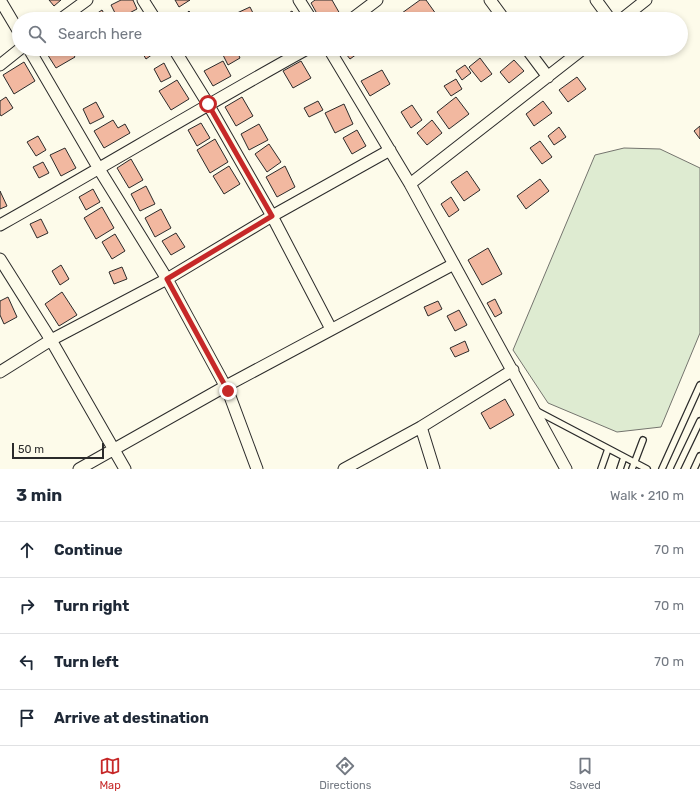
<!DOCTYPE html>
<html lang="en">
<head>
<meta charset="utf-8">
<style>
	:root { --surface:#fff; --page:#f6f6f7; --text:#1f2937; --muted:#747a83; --line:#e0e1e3; --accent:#c62828 }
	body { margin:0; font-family:Rubik,sans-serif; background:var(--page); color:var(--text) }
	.scale { position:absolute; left:12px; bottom:10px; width:92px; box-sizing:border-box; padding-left:4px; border:2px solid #2b2b2b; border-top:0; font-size:11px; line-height:14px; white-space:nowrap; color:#2b2b2b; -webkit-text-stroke:3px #fdfbea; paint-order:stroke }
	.stop { position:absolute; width:12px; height:12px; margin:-9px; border:3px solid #c62828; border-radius:50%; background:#fff }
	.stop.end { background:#c62828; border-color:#fff; box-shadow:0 1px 4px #0008 }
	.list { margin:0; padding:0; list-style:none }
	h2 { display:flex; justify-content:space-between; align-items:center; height:52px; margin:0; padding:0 16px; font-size:17px }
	h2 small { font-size:13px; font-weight:400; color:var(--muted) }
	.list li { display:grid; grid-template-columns:26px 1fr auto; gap:12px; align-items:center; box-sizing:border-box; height:56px; padding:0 16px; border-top:1px solid var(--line) }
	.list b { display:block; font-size:15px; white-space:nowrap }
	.list em { font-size:13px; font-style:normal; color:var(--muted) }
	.icon { flex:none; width:22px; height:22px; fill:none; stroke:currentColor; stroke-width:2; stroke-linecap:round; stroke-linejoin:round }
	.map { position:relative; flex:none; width:700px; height:469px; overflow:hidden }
	.search { position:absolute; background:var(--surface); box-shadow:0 2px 6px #0003; left:12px; right:12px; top:12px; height:44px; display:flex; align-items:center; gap:10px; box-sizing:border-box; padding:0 14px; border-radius:22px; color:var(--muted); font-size:15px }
	.sheet { height:276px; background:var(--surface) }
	nav { display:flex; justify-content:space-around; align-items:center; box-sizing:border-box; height:56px; border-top:1px solid var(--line); background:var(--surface); font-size:11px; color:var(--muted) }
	nav a { display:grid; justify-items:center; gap:2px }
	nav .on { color:var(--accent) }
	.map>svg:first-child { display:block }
</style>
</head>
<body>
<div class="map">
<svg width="700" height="469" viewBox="0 0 700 469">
	<rect width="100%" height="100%" fill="#fdfbea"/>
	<path fill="#deebd1" stroke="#74746e" d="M624,148L660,149L700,168V333L661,427L617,432L548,403L513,350L595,155Z"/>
	<path fill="#f2b8a0" stroke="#2b2b2b" d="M49,0H61L54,6Z
		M121,0H133L137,9L118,19L111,5Z
		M175,0H190L179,7Z
		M315,0H332L340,14L331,19H320L311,3Z
		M420,0H426L436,14L429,19H406L402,13Z
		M250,7L256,19H240L237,13Z
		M102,10L107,19H90V18Z
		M189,11L195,19H180Z
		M292,11L296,17L292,19H286L284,16Z
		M44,49H70L75,57L56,68Z
		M140,49H160L146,59Z
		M230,49H236L240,58L228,65L222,53Z
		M342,49H364L350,59Z
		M480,58L492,74L481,82L469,67Z
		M514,60L524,71L509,83L500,72Z
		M223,61L231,76L213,86L204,71Z
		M301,61L311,78L293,88L283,71Z
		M24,62L35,81L14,94L3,75Z
		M164,63L171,77L161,82L154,69Z
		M465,65L471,73L462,80L456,71Z
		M382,70L390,84L370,96L361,81Z
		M577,77L586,89L568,102L559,90Z
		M456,79L462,89L451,96L444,86Z
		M177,80L189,99L171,110L159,91Z
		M6,97L13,108L1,116L0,114V101Z
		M242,97L253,116L236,126L225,107Z
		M456,97L469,114L449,129L437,112Z
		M318,101L323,110L309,117L304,108Z
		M543,101L552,113L534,126L526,114Z
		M96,102L104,117L90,124L83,109Z
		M344,104L353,124L335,133L325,113Z
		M412,105L422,120L411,128L401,112Z
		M113,120L118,128L125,124L130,133L104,148L94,131Z
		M432,120L442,133L427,145L417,133Z
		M201,123L210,138L197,146L188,130Z
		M259,124L268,140L249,150L241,134Z
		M700,126V139L694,131Z
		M559,127L566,137L554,145L548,136Z
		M357,130L366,146L352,154L343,138Z
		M38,136L46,150L36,156L27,142Z
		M215,139L228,162L210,173L197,150Z
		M540,141L552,157L542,164L530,148Z
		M269,144L281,162L267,172L255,154Z
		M65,148L76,168L61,176L50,155Z
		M131,159L143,180L129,188L117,168Z
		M43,162L49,173L39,178L33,167Z
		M229,166L240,184L224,194L213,176Z
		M285,166L295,187L277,197L266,177Z
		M467,171L480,190L464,201L451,182Z
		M540,179L549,191L526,209L517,196Z
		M146,186L155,204L140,211L131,194Z
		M93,189L100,202L86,210L79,197Z
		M0,191L7,206L0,209Z
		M451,197L459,210L449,217L441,204Z
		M102,207L114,228L96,239L84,218Z
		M161,209L171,228L155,237L145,218Z
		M41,219L48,233L37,238L30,224Z
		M176,233L185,247L171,255L162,241Z
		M115,234L125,251L112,259L102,242Z
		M488,248L502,274L482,285L468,260Z
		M61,265L69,279L60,285L52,271Z
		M122,267L127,279L114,284L109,272Z
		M62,292L77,315L59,326L45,304Z
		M8,297L17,317L4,324L0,315V301Z
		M495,299L502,313L495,317L487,303Z
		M438,301L442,309L428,316L424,307Z
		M459,310L467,325L455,331L447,316Z
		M465,341L469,351L455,357L450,348Z
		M505,399L514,415L490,429L481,413Z"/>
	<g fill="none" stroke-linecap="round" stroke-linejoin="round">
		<defs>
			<path id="service" d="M535,410L647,469
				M601,469L608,449
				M620,469L624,457
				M632,469L643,440
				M662,469L700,385
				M677,469L700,421
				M694,469L700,456"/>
			<path id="minor" d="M0,0L19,32
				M143,0L155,19
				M299,0L311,19
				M490,0L504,19
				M596,0L610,19
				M61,19L87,0
				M352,19L377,0
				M622,19L646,0
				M29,49L99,169L167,279L228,391L257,469
				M174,49L208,104L272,216L331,329
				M329,49L410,184L566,469
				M527,49L548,77
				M0,65L20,49
				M410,184L583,49
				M0,225C103,167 204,106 307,49
				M0,259L51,340L125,469
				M0,372L51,340L167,279L272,216L390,150
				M421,427L434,469
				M79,469L226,386L454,264
				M344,469L421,427L513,370"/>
		</defs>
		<use href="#service" stroke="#2b2b2b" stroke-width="8"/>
		<use href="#minor" stroke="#2b2b2b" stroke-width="13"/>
		<use href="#service" stroke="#fdfbea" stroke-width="5.5"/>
		<use href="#minor" stroke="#fdfbea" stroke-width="11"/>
	</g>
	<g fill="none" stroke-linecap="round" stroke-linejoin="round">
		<path stroke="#c62828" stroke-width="5" d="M208,104L272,216L167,279L228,391"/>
	</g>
</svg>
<div class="scale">50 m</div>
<div class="stop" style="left:208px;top:104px"></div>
<div class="stop end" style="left:228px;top:391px"></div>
<div class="search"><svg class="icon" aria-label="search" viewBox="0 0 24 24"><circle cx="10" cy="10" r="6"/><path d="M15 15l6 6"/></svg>Search here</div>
</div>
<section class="sheet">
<h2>3 min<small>Walk · 210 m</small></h2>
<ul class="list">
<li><svg class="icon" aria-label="ahead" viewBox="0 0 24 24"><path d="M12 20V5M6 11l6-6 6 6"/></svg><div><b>Continue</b></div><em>70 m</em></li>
<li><svg class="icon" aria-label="right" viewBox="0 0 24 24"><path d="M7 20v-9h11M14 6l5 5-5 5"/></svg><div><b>Turn right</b></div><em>70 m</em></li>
<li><svg class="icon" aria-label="left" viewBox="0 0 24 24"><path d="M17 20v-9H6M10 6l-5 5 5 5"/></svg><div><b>Turn left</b></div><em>70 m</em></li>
<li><svg class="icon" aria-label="arrive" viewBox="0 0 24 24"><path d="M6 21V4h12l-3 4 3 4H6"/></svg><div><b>Arrive at destination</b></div></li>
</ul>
</section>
<nav>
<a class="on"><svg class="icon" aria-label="map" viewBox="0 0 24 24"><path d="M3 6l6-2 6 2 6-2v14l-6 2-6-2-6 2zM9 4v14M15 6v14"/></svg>Map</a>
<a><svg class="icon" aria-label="directions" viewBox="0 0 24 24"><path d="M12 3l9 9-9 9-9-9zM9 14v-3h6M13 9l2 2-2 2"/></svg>Directions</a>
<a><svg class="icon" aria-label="saved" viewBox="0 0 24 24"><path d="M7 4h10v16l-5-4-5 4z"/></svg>Saved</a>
</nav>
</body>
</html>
